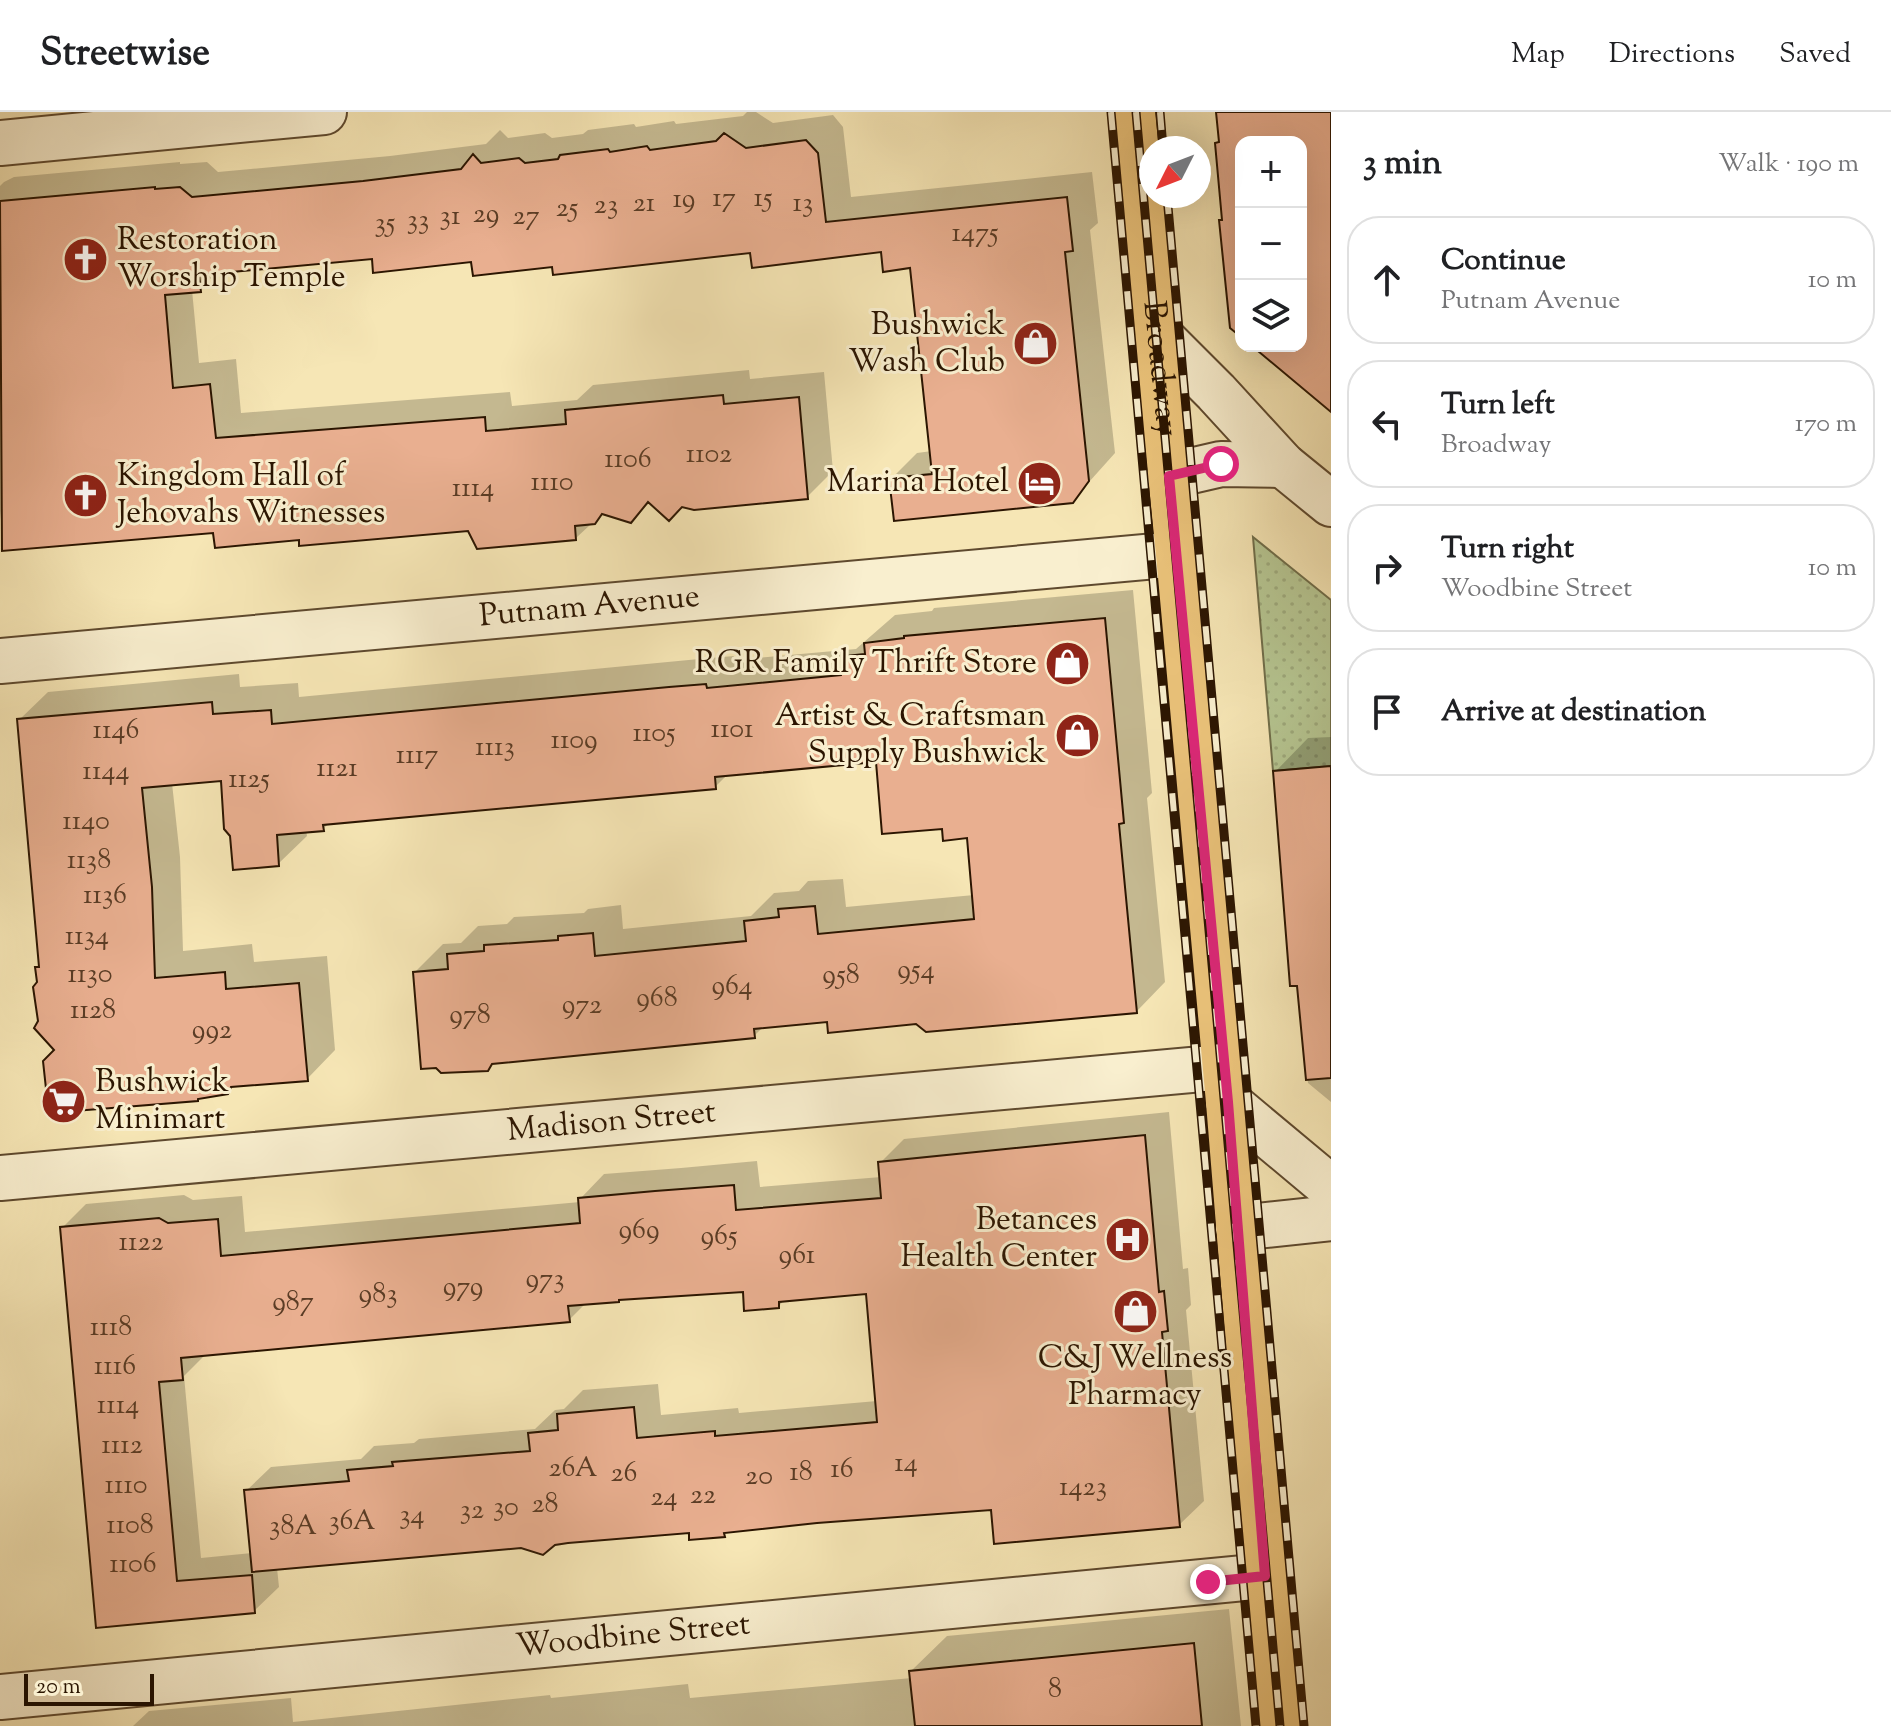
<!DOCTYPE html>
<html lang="en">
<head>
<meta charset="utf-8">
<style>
	:root { --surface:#fff; --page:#f6f6f6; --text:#202124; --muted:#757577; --line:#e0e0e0 }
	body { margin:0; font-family:"Sorts Mill Goudy",serif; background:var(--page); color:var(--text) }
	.controls { position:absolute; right:24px; top:24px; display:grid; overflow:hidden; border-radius:16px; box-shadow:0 8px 32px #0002 }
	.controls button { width:72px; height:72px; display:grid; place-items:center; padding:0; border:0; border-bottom:2px solid var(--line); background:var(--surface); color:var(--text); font:40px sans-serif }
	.compass { position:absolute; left:1139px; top:24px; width:72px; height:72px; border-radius:50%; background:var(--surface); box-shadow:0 8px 32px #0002; rotate:228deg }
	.scale { position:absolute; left:24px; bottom:20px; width:130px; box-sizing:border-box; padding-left:8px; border:4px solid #2b1501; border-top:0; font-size:22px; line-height:28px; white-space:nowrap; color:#2b1501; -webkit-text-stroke:6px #f9efcf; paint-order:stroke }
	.stop { position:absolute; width:24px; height:24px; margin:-18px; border:6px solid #db2777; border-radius:50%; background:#fff }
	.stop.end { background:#db2777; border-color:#fff; box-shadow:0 2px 8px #0008 }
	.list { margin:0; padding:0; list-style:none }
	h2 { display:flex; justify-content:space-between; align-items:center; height:104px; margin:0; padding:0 32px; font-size:34px }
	h2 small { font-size:26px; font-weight:400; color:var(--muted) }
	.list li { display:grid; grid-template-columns:52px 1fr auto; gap:24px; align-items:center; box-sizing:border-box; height:128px; margin:0 16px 16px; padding:0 16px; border:2px solid var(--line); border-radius:32px }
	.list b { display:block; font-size:30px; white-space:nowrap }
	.list p { margin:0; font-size:26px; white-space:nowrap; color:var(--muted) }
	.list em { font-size:26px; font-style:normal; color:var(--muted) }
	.icon { flex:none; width:44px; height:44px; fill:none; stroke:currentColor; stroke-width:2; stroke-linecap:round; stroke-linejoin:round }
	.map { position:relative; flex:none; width:1331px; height:1614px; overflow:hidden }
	header { display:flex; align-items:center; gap:48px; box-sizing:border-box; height:112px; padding:0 40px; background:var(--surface); border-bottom:2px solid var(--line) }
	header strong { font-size:38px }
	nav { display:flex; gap:44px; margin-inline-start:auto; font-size:28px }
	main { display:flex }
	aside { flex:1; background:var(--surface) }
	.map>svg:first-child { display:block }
</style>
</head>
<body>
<header>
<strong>Streetwise</strong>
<nav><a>Map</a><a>Directions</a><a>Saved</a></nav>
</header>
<main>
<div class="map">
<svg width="1331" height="1614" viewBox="0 0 1331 1614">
	<defs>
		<pattern id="garden-dots" width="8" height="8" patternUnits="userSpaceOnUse" patternTransform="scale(2)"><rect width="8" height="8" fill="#b6c692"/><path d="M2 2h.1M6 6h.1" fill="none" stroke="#9da97c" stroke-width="1.8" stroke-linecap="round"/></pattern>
	</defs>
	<rect width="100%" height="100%" fill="#f6e6b5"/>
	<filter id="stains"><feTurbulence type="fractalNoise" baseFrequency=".0025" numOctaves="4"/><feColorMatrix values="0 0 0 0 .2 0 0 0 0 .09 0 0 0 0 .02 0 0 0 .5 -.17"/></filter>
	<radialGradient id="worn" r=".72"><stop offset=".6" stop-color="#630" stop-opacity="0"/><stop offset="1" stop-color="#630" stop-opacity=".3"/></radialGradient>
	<path fill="url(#garden-dots)" stroke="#706e4a" stroke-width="2" d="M1253,425L1331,488V654L1273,659Z"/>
	<path fill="#0003" fill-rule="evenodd" d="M747,0H756L773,11L833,3L843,15L851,85L1092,60L1098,111L1090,118L1115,341L1072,389L891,367L917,341L932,339L912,154L883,138L752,139L553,153L373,145L218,159L200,178H192L199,251L236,247L241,301L510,280L512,294L577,288L593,273L749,258L750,267L824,260L833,359L807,385L650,390L631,408L604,400L576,426L469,417L301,426L215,418L4,437L0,399V74L4,70L14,65L180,50V52L207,50L218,60L390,44L486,32L500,18L508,26L545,21L552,26L583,22L588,18L634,12L636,15L674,9L676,12L743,4Z
		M1133,478L1152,681L1147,686L1165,870L1137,899L917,910L829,907L764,914L754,924L495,950L487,957L415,860L443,832L461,831L478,814L507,812L514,805L584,801L588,797L621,793L623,817L751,804L774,781L799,779L808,769L843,767L846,795L974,783L969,724L944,715L878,648L728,662L715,675L329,711L323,717L306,718L307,724L278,752L223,667L172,671L180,745L183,839L252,832L254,850L327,844L335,938L307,967L235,973L227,980L57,938L40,910L38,856L41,852L19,608L48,580L239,562L240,575L298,571L299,585L699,547L734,544L735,548L856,537L895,503L932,499L934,496Z
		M1331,625V990L1308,971L1275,660L1308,626Z
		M1169,1000L1183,1157L1188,1156L1191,1193L1186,1198L1204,1389L1179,1413L993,1396L728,1418L724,1423L691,1419L277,1456L279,1475L254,1499L98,1514L62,1116L86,1092L184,1083L193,1088L242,1084L245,1120L580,1090V1087L604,1062L681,1056L757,1049L760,1075L881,1065L880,1051L904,1027ZM744,1178L779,1194L785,1187L868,1180L877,1289L739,1301L738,1296L661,1303L658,1272L583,1278L564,1297L555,1298L535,1317L419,1327L414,1331L374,1334L361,1347L271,1355L246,1379L252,1441L201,1446L184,1264L207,1241L569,1208L586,1191L621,1186Z
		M1229,1497L1241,1614H133L149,1599L291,1586L293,1610L550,1583L551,1586L688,1572L690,1586L912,1566L911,1559L947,1524Z"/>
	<path fill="#e9af90" stroke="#2b1501" stroke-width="2" d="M1216,0H1331V300L1252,234H1301V30H1241V225L1230,216L1219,108H1222L1215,31L1219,30Z
		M724,21L746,36L806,28L818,41L826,110L1067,85L1073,139L1065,140L1089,369L1073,391L894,409L889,366L932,362L910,156L883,160L881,140L752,156L750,141L553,163L552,155L473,164L471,150L373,161L372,147L199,163L201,180L165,183L173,276L210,272L216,326L485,305L486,319L566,312L565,298L723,283L724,292L799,285L808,387L694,398L682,395L669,409L648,390L631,411L602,402L595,412L575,414L576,428L477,437L468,419L299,434V428L215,436L213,421L2,439L0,89L155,75V77L180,75L192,85L363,69L461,57L473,42L481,51L519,46L525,51L558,47L560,43L608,37L610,40L647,34L650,38L716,29Z
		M1105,506L1124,711L1119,712L1137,901L926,920L916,912L828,921L827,910L754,917L755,926L492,952L488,959L441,961L436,956L421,957L413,860L448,857L447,842L484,839V833L558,828V824L593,821L595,844L746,829L744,809L779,805L778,797L815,794L818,822L974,807L967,726L943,729L942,717L882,722L876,650L715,665L716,677L323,713L324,719L277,723L279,754L233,758L230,724L224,717L221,669L142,676L152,775L155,866L225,860L226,877L299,871L308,969L231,975L228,982L198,987V989L62,1000L48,995L43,949L54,938L34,916L38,909L33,875L37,870L35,855H39L17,607L212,590L213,602L271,598L272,612L669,575L706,572L707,576L841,563L846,544L865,542L864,531L904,526V524Z
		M1331,654V966L1306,968L1297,874H1290L1273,659Z
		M1145,1023L1159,1180L1164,1179L1168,1219L1162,1220L1180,1415L994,1432L991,1398L817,1411L724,1421L725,1425L689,1428V1421L568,1431L555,1433L543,1443L521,1436L252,1460L244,1378L349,1369L347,1358L393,1354L392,1350L530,1339L528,1321L558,1318L557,1302L634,1295L637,1326L715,1319V1324L877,1310L866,1182L779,1190V1196L744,1199L743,1180L619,1188V1190L568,1194L570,1210L181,1246L183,1268L159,1270L177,1469L252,1463L255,1501L96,1516L60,1115L159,1106L168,1111L218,1107L221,1144L580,1111L578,1086L655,1079L734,1073L736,1098L881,1086L878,1050Z
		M1194,1531L1202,1614H915L909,1559Z"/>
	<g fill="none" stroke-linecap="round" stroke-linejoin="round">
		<defs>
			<g id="minor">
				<path d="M0,31L324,0"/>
				<path d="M1156,220L1216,280L1283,353L1331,392"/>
				<path d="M1169,364L1221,352L1283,353"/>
				<path id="s1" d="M0,549L1178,442"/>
				<path d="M1228,990L1331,1076"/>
				<path id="s2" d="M0,1066L1224,955"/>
				<path d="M1238,1116L1331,1106"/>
				<path id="s3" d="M0,1585L1265,1464"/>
			</g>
			<g id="major">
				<path id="s4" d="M1133,0L1178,442L1228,990L1279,1614"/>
			</g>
		</defs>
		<use href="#minor" stroke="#5e492e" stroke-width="48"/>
		<use href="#major" stroke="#2b1501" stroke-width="48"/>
		<use href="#minor" stroke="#f9efcf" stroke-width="44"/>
		<use href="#major" stroke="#ebc37a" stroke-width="44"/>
		<defs>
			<path id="rail" d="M1111,0L1256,1614
				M1136,0L1280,1614
				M1160,0L1163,36
				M1167,84L1304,1614"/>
		</defs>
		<use href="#rail" stroke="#2b1501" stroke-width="9"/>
		<use href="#rail" stroke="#f9efcf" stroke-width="6" stroke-dasharray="18" stroke-linecap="butt"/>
	</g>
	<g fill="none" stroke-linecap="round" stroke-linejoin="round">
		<path stroke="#db2777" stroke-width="10" d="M1208,1470L1265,1464L1228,990L1169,364L1221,352"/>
	</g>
	<defs>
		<symbol id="church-disc" viewBox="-11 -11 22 22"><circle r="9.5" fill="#8f2418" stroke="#f9efcf"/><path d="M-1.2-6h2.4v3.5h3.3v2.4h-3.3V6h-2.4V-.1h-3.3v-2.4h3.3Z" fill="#fff"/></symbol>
		<symbol id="shop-disc" viewBox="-11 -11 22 22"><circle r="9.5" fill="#8f2418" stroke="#f9efcf"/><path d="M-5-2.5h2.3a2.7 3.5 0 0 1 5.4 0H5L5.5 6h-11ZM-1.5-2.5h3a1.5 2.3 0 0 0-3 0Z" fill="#fff"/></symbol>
		<symbol id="hotel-disc" viewBox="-11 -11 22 22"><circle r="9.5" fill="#8f2418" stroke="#f9efcf"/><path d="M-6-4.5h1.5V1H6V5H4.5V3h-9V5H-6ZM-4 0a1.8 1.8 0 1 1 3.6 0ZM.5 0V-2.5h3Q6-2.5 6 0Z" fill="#fff"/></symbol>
		<symbol id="supermarket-disc" viewBox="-11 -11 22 22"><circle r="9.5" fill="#8f2418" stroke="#f9efcf"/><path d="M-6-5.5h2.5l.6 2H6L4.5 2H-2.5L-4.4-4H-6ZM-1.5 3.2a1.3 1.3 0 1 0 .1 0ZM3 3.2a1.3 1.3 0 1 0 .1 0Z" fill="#fff"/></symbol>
		<symbol id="hospital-disc" viewBox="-11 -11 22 22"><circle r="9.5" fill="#8f2418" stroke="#f9efcf"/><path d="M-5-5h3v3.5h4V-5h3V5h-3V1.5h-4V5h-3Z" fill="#fff"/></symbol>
	</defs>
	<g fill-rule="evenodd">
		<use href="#church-disc" x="60" y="122" width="51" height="51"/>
		<use href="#shop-disc" x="1010" y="206" width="51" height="51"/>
		<use href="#hotel-disc" x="1014" y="346" width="51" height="51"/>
		<use href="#church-disc" x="60" y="358" width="51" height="51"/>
		<use href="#shop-disc" x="1042" y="526" width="51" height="51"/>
		<use href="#shop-disc" x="1052" y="598" width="51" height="51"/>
		<use href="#supermarket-disc" x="38" y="964" width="51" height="51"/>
		<use href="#hospital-disc" x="1102" y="1102" width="51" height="51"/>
		<use href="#shop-disc" x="1110" y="1174" width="51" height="51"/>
	</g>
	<g text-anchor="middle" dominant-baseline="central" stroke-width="6" stroke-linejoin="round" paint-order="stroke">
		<g font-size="28" fill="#5a3c25">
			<text x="724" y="87">17</text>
			<text x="763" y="87">15</text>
			<text x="684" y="88">19</text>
			<text x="644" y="92">21</text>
			<text x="803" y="92">13</text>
			<text x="606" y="94">23</text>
			<text x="567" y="97">25</text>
			<text x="486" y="103">29</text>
			<text x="450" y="105">31</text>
			<text x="526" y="105">27</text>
			<text x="418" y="109">33</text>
			<text x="385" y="112">35</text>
			<text x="975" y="122">1475</text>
			<text x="709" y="343">1102</text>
			<text x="628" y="348">1106</text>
			<text x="552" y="371">1110</text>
			<text x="473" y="377">1114</text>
			<text x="732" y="618">1101</text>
			<text x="116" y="619">1146</text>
			<text x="654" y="622">1105</text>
			<text x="574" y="629">1109</text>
			<text x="495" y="636">1113</text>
			<text x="417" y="644">1117</text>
			<text x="337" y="657">1121</text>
			<text x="106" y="660">1144</text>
			<text x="249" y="668">1125</text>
			<text x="86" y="710">1140</text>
			<text x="89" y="749">1138</text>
			<text x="105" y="784">1136</text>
			<text x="87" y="825">1134</text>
			<text x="916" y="859">954</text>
			<text x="90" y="863">1130</text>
			<text x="841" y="864">958</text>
			<text x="732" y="875">964</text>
			<text x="657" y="887">968</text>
			<text x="582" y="894">972</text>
			<text x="93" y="899">1128</text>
			<text x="470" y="904">978</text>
			<text x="212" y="919">992</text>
			<text x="639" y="1119">969</text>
			<text x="719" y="1125">965</text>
			<text x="141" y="1131">1122</text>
			<text x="797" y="1144">961</text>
			<text x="545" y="1168">973</text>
			<text x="463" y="1176">979</text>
			<text x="378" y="1183">983</text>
			<text x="293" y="1191">987</text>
			<text x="111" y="1216">1118</text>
			<text x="115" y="1255">1116</text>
			<text x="118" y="1294">1114</text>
			<text x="122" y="1334">1112</text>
			<text x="906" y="1352">14</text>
			<text x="573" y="1357">26A</text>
			<text x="842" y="1358">16</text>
			<text x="801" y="1361">18</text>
			<text x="624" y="1362">26</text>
			<text x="759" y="1365">20</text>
			<text x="126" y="1374">1110</text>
			<text x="1083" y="1376">1423</text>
			<text x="703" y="1384">22</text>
			<text x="664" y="1386">24</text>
			<text x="545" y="1393">28</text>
			<text x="506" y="1396">30</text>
			<text x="472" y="1399">32</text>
			<text x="412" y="1404">34</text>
			<text x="352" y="1410">36A</text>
			<text x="130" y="1414">1108</text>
			<text x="293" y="1415">38A</text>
			<text x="133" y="1453">1106</text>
			<text x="1055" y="1578">8</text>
		</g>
		<g font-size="32" fill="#2b1501" stroke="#f9efcf" text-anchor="end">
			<text x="117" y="129" text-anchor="start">Restoration<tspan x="117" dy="37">Worship Temple</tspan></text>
			<text x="1005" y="214">Bushwick<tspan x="1005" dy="37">Wash Club</tspan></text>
			<text x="117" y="365" text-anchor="start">Kingdom Hall of<tspan x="117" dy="37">Jehovahs Witnesses</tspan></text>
			<text x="1009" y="371">Marina Hotel</text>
			<text x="1037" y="552">RGR Family Thrift Store</text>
			<text x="1046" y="605">Artist &amp; Craftsman<tspan x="1046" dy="37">Supply Bushwick</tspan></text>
			<text x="95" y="971" text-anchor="start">Bushwick<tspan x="95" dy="37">Minimart</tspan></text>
			<text x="1097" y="1109">Betances<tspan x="1097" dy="37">Health Center</tspan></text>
			<text x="1135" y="1247" text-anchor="middle">C&amp;J Wellness<tspan x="1135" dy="37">Pharmacy</tspan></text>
		</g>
		<g font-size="32" fill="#2b1501" stroke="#f9efcf">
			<text stroke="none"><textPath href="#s4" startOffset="258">Broadway</textPath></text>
			<text stroke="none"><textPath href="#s1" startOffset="592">Putnam Avenue</textPath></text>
			<text stroke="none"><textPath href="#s2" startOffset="614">Madison Street</textPath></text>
			<text stroke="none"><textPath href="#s3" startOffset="636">Woodbine Street</textPath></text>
		</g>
	</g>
	<rect width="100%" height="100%" filter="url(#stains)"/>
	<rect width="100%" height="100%" fill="url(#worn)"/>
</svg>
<div class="controls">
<button>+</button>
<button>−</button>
<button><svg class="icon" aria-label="layers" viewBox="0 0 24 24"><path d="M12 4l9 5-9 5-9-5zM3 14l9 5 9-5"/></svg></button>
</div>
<svg class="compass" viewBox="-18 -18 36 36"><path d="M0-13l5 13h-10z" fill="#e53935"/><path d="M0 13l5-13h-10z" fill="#757577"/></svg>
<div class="scale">20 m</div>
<div class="stop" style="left:1221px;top:352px"></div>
<div class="stop end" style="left:1208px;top:1470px"></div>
</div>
<aside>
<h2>3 min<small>Walk · 190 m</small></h2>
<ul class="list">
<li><svg class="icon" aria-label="ahead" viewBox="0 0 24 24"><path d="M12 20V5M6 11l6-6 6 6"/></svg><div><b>Continue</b><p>Putnam Avenue</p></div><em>10 m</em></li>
<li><svg class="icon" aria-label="left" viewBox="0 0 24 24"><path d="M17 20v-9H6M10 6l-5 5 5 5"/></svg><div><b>Turn left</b><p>Broadway</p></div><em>170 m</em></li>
<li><svg class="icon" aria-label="right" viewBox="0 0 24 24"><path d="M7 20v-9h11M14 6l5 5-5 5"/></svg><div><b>Turn right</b><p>Woodbine Street</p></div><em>10 m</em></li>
<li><svg class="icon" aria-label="arrive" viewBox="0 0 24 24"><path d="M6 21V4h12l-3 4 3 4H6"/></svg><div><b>Arrive at destination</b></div></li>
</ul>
</aside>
</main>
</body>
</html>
